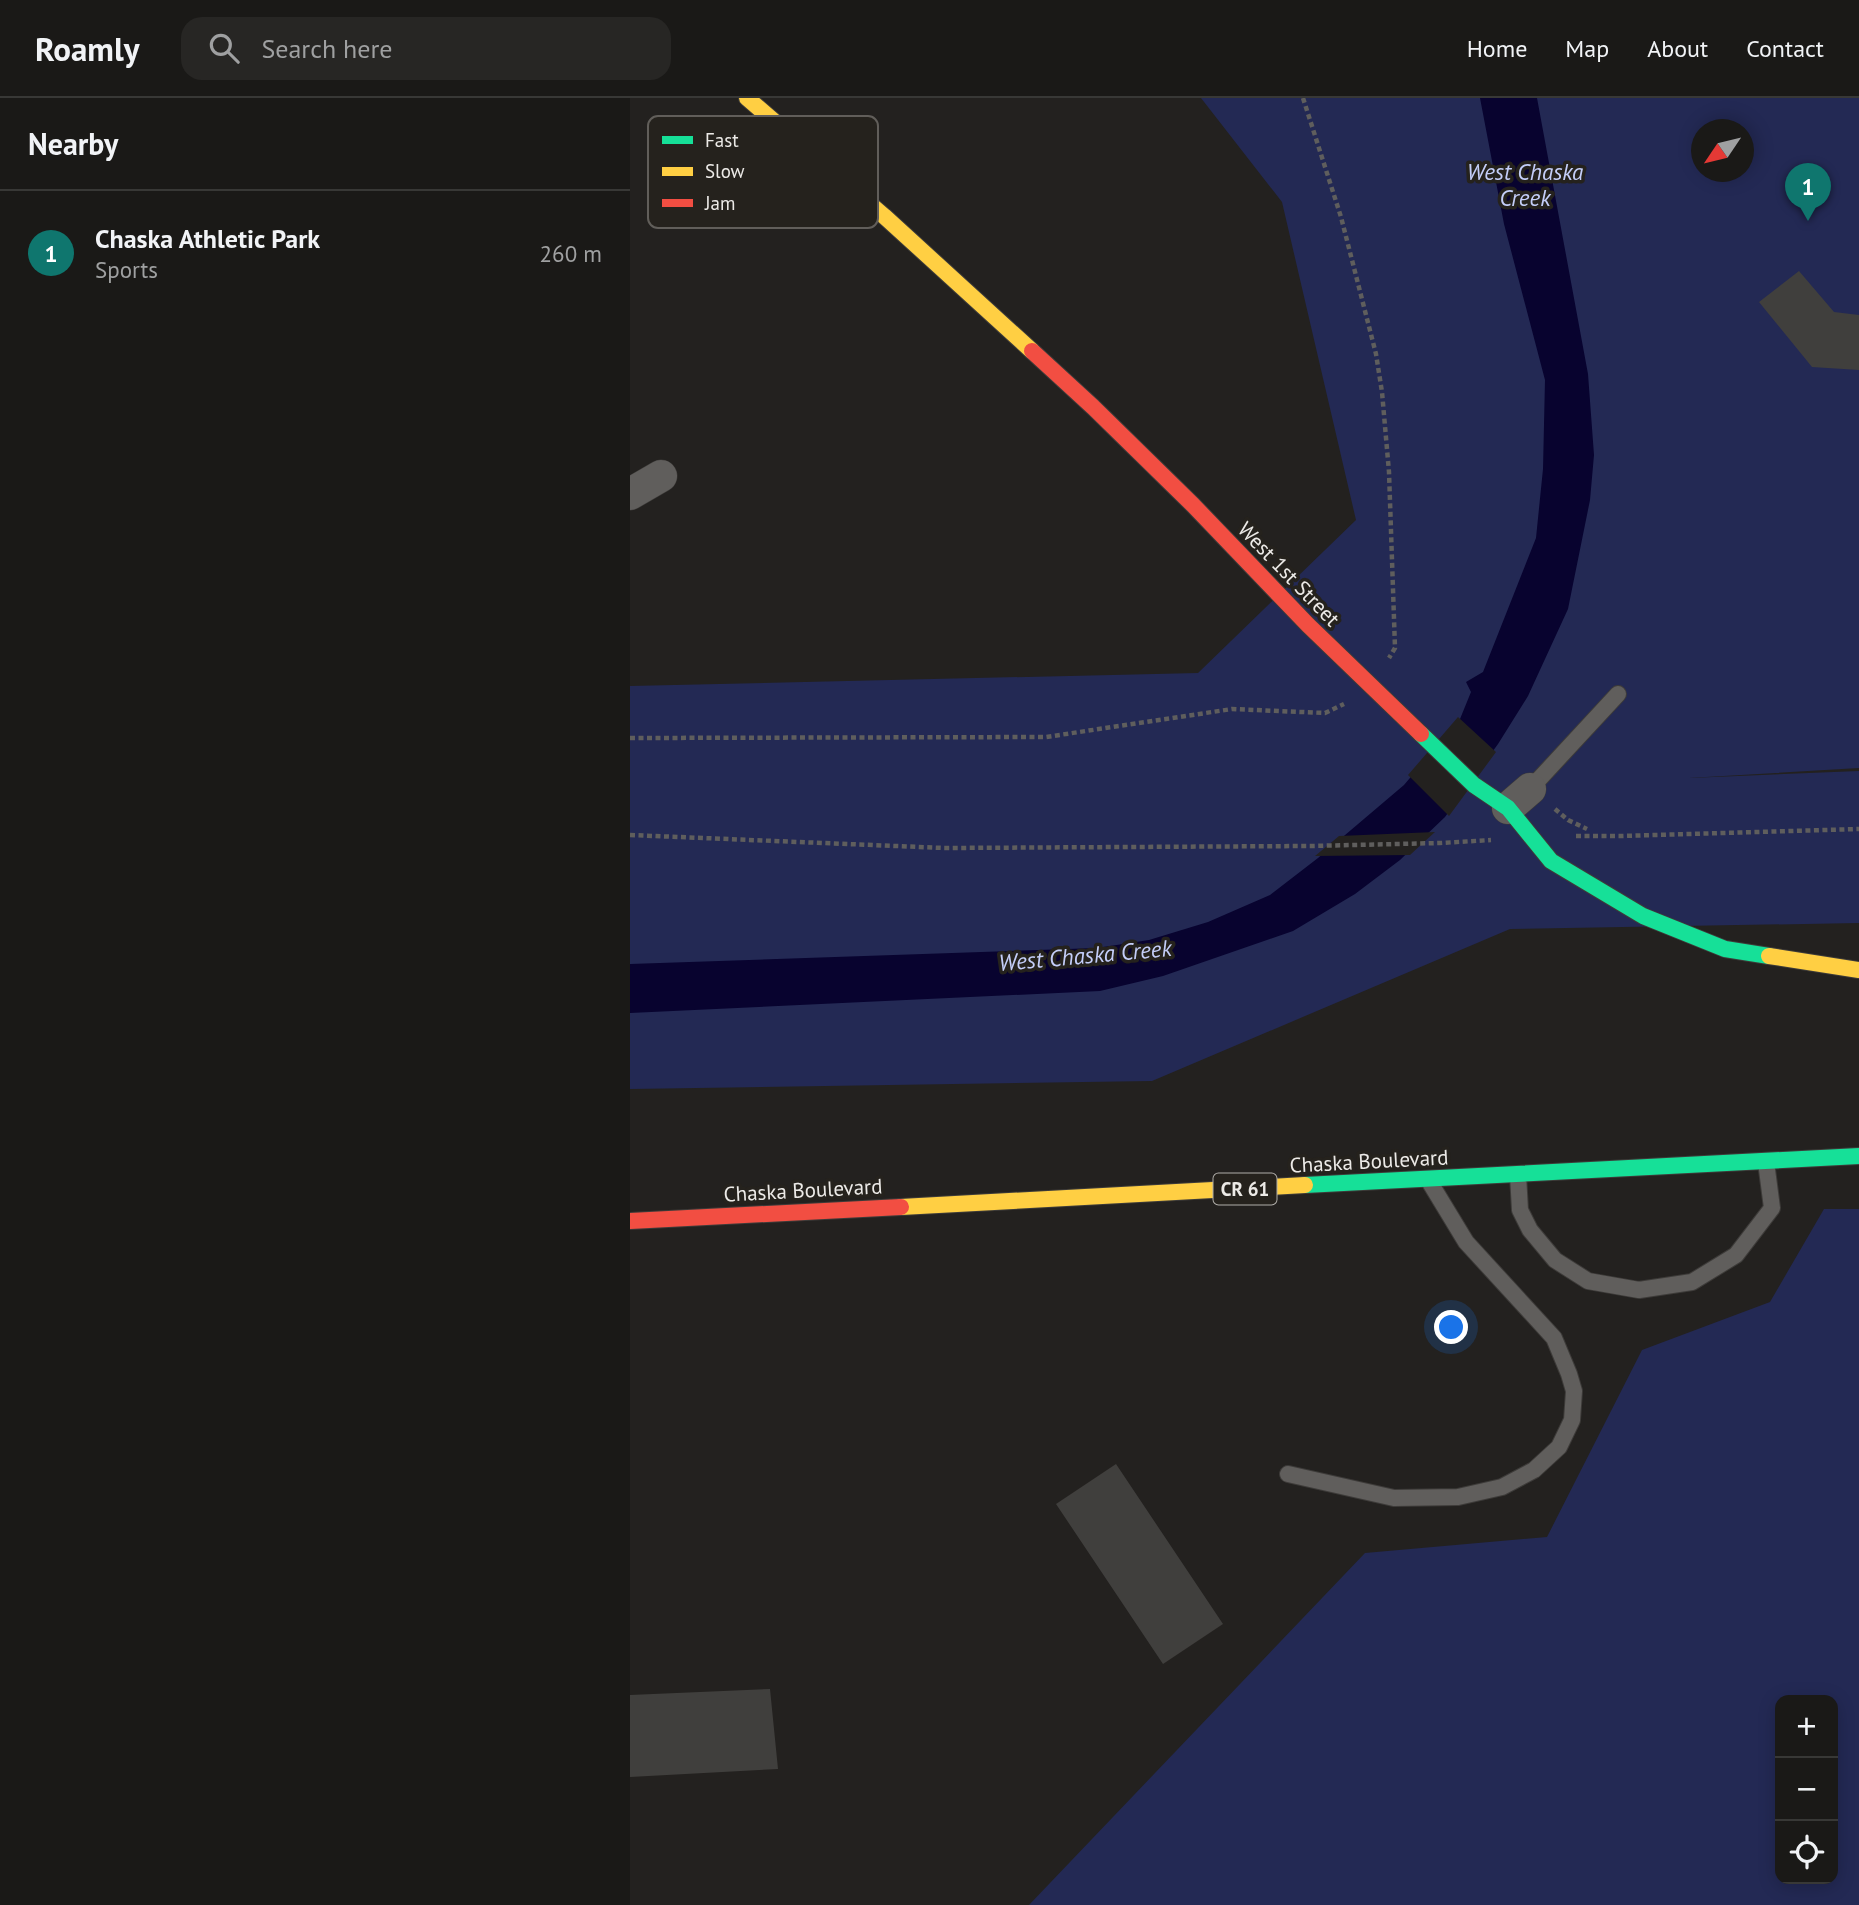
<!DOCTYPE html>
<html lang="en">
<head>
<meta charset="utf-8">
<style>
	:root { --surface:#1a1917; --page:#272624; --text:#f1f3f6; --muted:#9fa0a1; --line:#383836; --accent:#0f766e }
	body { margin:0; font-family:"PT Sans",sans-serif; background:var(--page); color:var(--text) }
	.controls { position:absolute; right:21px; bottom:21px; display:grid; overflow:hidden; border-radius:14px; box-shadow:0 4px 18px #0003 }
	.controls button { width:63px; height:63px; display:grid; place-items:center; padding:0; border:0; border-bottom:2px solid var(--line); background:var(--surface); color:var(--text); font:35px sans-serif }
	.compass { position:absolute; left:1061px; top:21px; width:63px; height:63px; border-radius:50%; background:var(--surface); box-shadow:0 4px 18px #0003; rotate:235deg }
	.you { position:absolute; left:822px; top:1230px; width:24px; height:24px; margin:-18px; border:5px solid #fff; border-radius:50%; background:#1a73e8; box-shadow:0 0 0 10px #1a73e833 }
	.badge { display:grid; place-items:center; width:46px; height:46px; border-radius:50%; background:var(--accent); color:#fff; font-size:23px; font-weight:700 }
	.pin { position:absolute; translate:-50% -58px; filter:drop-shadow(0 2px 4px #0008) }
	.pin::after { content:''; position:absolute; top:37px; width:24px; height:21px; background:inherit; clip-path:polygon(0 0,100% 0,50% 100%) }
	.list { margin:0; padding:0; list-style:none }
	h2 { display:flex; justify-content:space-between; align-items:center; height:91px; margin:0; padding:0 28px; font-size:30px }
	h2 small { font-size:23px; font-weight:400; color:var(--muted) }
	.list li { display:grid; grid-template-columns:46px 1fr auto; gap:21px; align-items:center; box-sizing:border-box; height:126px; padding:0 28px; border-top:2px solid var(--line) }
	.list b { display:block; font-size:26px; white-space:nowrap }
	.list p { margin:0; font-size:23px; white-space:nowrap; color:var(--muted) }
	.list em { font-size:23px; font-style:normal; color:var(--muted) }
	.icon { flex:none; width:38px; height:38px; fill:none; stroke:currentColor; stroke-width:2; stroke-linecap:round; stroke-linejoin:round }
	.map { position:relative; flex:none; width:1229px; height:1807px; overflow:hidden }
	header { display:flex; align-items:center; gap:42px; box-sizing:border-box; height:98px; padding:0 35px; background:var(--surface); border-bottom:2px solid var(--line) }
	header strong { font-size:33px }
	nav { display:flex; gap:38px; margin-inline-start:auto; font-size:24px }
	.search { width:490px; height:63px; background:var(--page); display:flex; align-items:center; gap:18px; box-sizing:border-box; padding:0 24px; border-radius:21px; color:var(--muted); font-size:26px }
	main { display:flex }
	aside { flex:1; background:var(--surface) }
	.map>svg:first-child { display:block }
</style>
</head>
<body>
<header>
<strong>Roamly</strong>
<div class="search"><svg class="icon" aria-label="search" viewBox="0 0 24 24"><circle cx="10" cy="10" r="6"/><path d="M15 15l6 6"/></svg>Search here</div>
<nav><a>Home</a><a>Map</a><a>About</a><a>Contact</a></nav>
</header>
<main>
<aside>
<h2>Nearby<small></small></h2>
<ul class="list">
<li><span class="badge">1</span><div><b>Chaska Athletic Park</b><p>Sports</p></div><em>260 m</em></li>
</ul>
</aside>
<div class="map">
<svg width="1229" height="1807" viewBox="0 0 1229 1807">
	<rect width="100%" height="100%" fill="#23211f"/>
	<path fill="#232954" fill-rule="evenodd" d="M571,0H1229V670L1059,680L1229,673V825L880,831L522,983L0,991V588L568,575L726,422L652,104ZM1072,32H1114V74H1072Z
		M1194,1111H1229V1807H399L735,1455L917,1439L1012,1252L1140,1204ZM1150,1602H1203V1781H1150Z"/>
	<path fill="#08032f" d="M850,0H907L958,276L964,357L960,402L938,511L898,598L868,646L815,719L770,762L725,796L663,833L533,878L470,893L0,915V866L467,850L519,842L578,824L640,797L688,760L774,687L830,621L841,594L836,584L853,574L906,440L913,371L915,282L874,126Z"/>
	<path fill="#23211f" d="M828,619L866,654L819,718L778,677Z
		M805,734L780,757L685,758L709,738Z"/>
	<path fill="#403f3d" d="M1169,173L1204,214L1229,217V272L1182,269L1129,204Z
		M486,1366L593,1526L533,1566L426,1406Z
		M140,1591L148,1671L0,1679V1597Z"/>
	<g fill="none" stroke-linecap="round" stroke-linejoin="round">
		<defs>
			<path id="lane" d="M900,691L988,596
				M888,1077L890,1112L900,1132L925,1162L958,1183L1009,1192L1062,1184L1106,1157L1142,1110L1136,1064
				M658,1376L764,1400L828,1399L872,1389L904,1372L929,1349L942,1322L944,1293L939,1276L924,1240L836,1144L799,1083"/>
			<path id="street" d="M0,396L31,378
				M878,710L900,691"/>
			<path id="fast" d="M791,636L844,687L878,710L921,763L1013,818L1095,851L1139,858
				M675,1087L1229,1058"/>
			<path id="slow" d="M117,0L254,118L402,253
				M1139,858L1229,872
				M271,1109L675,1087"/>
			<path id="jam" d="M402,253L463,309L563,407L678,527L791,636
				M0,1123L271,1109"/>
		</defs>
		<use href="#lane" stroke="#3d3b39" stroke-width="18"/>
		<use href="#street" stroke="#3d3b39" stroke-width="33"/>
		<use href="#fast" stroke="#3d3b39" stroke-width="18"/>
		<use href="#slow" stroke="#3d3b39" stroke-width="18"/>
		<use href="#jam" stroke="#3d3b39" stroke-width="18"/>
		<path stroke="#5f5e5d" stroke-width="4.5" stroke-dasharray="5 3.5" stroke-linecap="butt" d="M673,0L711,119L746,256L752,294L759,374L765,550L759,560
			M0,640L416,639L602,611L695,615L714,606
			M925,711L938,722L957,731
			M0,737L314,750L680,748L810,745L861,742
			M946,738H992L1229,731"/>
		<use href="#lane" stroke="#605e5c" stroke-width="16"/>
		<use href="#street" stroke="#605e5c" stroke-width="32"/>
		<use href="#fast" stroke="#16e098" stroke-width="16"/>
		<use href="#slow" stroke="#ffcf43" stroke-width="16"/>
		<use href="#jam" stroke="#f24e42" stroke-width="16"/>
	</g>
	<g text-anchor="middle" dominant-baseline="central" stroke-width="7" stroke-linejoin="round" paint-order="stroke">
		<rect fill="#25221d" stroke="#b0aeaa" stroke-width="2" x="583.5" y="1075.5" width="63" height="31" rx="5"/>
		<g font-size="19" font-weight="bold" fill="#eceae7">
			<text x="615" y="1091">CR 61</text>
		</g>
		<g font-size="21" fill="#eceae7" stroke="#25221d">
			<text transform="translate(659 476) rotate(46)">West 1st Street</text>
			<text transform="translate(739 1063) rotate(-3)">Chaska Boulevard</text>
			<text transform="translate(173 1092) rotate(-3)">Chaska Boulevard</text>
		</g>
		<g font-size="23" font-style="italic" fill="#c4cef9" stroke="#25221d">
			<text x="895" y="73">West Chaska<tspan x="895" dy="26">Creek</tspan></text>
			<text transform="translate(455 857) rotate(-5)">West Chaska Creek</text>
		</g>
	</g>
	<rect x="18" y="18" width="230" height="112" rx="10" fill="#25221d" stroke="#615e5a" stroke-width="2"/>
	<rect x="32" y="38" width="31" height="8" fill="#16e098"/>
	<rect x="32" y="69" width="31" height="9" fill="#ffcf43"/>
	<rect x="32" y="101" width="31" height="8" fill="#f24e42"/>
	<g font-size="19" fill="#eceae7">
		<text x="75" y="49">Fast</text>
		<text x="75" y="80">Slow</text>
		<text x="75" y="112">Jam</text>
	</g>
</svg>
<div class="controls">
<button>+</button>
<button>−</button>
<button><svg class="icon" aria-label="locate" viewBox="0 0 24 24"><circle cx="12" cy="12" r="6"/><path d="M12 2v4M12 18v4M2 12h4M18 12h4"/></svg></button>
</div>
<svg class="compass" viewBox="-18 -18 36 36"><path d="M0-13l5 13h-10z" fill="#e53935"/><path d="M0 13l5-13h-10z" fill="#9fa0a1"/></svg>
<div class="you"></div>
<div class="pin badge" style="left:1178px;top:123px">1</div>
</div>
</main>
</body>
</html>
